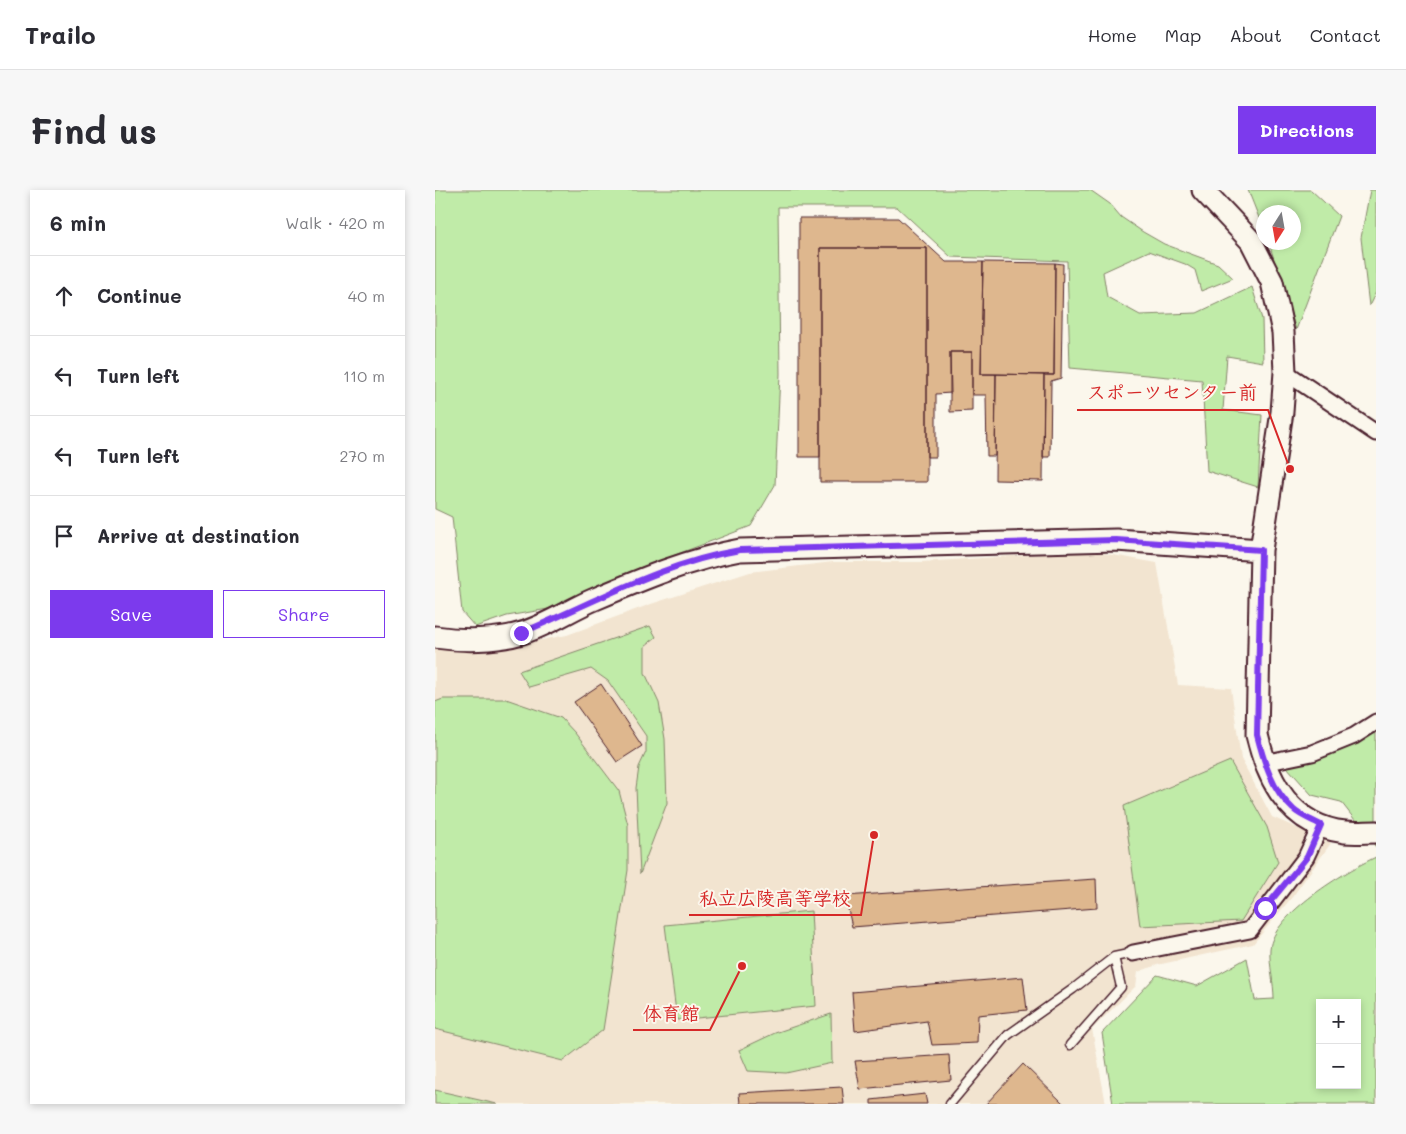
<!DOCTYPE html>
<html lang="en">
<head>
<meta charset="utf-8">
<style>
	:root { --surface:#fff; --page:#f7f7f7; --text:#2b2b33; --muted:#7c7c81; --line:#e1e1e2; --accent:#7c3aed }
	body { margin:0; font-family:Mali,"Klee One",sans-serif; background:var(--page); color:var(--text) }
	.controls { position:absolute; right:15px; bottom:15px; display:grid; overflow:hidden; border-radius:0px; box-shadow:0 2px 8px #0003 }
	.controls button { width:45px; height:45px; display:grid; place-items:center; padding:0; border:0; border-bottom:1px solid var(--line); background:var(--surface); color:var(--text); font:25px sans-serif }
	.compass { position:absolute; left:821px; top:15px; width:45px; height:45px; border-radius:50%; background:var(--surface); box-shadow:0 2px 8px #0003; rotate:191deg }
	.stop { position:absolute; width:15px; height:15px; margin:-11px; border:4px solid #7c3aed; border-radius:50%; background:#fff }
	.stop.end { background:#7c3aed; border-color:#fff; box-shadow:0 1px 5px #0008 }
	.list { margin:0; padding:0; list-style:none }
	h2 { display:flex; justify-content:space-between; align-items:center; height:65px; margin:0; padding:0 20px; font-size:21px }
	h2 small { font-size:16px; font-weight:400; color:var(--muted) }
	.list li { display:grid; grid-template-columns:32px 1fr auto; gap:15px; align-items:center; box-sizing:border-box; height:80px; padding:0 20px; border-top:1px solid var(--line) }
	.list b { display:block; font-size:19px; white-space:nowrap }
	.list em { font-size:16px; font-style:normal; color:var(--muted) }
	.actions { display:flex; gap:10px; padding:15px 20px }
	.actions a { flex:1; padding:11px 0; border:1px solid var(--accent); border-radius:0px; text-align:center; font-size:18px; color:var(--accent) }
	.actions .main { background:var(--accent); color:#fff }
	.icon { flex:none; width:28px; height:28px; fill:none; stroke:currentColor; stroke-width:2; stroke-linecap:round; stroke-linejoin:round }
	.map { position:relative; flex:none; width:941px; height:914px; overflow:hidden; border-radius:0px }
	header { display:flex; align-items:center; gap:30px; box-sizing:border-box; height:70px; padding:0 25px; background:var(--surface); border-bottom:1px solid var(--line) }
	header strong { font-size:24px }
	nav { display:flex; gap:28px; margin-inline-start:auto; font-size:18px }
	.intro { display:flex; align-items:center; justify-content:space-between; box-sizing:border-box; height:120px; padding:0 30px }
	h1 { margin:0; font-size:35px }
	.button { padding:12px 22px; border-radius:0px; background:var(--accent); color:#fff; font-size:18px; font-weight:700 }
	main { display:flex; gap:30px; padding:0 30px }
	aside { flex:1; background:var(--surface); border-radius:0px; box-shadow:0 2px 8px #0003 }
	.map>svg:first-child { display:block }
</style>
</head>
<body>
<header>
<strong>Trailo</strong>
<nav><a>Home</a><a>Map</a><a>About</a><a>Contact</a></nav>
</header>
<div class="intro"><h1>Find us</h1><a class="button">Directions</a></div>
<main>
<aside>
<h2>6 min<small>Walk · 420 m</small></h2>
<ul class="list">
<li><svg class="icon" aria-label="ahead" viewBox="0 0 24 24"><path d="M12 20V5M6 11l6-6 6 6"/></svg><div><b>Continue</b></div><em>40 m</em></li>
<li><svg class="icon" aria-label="left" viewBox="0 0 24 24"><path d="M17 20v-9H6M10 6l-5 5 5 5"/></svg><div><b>Turn left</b></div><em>110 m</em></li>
<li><svg class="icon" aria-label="left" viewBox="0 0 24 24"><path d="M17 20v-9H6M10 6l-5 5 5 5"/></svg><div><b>Turn left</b></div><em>270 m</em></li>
<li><svg class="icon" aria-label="arrive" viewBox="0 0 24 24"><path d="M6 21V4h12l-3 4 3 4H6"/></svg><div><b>Arrive at destination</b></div></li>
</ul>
<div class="actions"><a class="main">Save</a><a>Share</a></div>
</aside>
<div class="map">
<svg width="941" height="914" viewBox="0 0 941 914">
	<rect width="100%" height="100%" fill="#fbf7ec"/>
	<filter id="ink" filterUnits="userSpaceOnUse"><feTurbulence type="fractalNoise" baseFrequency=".02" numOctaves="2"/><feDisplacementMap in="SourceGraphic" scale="10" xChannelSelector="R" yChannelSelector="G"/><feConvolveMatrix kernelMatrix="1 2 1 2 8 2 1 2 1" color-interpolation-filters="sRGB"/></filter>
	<g filter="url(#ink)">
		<path fill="#f2e4d0" d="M656,361L722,373L743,495L796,498L806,569L837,627L896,653L858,706L818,754L722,775L703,782L701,796L657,839L671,914H0V456L45,462L132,445L216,414L315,382L398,372H487Z"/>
		<path fill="#c0eba8" stroke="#85856a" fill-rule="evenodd" d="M0,0H655L675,14L686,27L708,42L729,54L783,74L798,88L766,101L760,80L750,74L714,61L668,82L672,107L705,125L762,123L817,97L827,129L828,172L792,166L788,220L827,225L823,297L772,281L767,190L635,178L632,71L516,67L462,17H343L345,184L340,295L316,336L206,378L119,418L72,426L40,437L27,422L17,327L0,319Z
			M813,0H876L904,26L861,140L834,53L858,52V22H828V38Z
			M935,0H941V102L934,116L926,48Z
			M215,436L221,447L210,456V483L224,513L230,549L232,613L205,684L201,598L204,577L211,562V546L173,491L156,479L94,497L84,481Z
			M8,509H71L126,528L140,543L184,601L193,635V680L168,840L128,871L0,839V512Z
			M941,543V657L906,612L877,605L851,576L894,564Z
			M795,571L832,637L843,672L806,731L705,736L689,616Z
			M941,667V914H678L667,843L722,785L762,796L812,768L820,810L839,809C839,793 834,775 835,759C838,724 911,681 941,667ZM885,813H922V895H885Z
			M376,721L381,816L242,830L230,735Z
			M396,824L397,873L351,883L313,881L304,860L340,843Z
			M0,900L62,914H0Z"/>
		<path fill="#deb78e" stroke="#4a1f2b" d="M364,28H463L511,72H548L546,184H561L560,266H552L551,205H537V162H515L516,203L501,204V267H492V58H385V267H364Z
			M385,58H492V292H385Z
			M548,72L620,73L619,185L546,184Z
			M620,73L628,74L626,188L616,191L615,267H608L609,185H619Z
			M515,162H537V221L515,222Z
			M561,184L609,185L608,291L560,290Z
			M166,494L207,556L182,572L139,512Z
			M661,689L662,718L417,737L410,706Z
			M588,787L592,820L543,825L542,853L497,855L492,831L420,841L417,802Z
			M514,865L516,890L425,899L420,871Z
			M588,874L629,914H551Z
			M407,897L409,914H305L304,903Z
			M490,904L492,914H436V910Z"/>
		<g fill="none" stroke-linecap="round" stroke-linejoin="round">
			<defs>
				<path id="lane" d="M635,855L686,797L679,767
					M515,914L573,845L638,799L679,767L698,763"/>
				<path id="street" d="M850,182L941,243
					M829,573L877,563L919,546L941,532
					M698,763L815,740L871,667L886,635"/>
				<path id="secondary" d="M768,0L816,51L837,92L848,142L850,182L847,222L826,360L822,545C833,592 856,636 910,642C920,643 931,642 941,642
					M0,447C27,451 61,451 87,443C113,435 136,419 160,409C207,389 255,369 305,360L681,350L826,360"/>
			</defs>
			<use href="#lane" stroke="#4a1f2b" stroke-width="11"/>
			<use href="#street" stroke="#4a1f2b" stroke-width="19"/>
			<use href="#secondary" stroke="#4a1f2b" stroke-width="25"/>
			<use href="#lane" stroke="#fbf7ec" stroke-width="8"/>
			<use href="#street" stroke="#fbf7ec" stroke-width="15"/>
			<use href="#secondary" stroke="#fbf7ec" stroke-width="21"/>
		</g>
	</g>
	<g fill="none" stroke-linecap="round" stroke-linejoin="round" filter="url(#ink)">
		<path stroke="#7c3aed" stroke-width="6" d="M86,443C158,413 227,373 305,360L681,350L826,360L822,545C829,572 837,600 858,619C865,626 877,630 886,635L872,667L830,718"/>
	</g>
	<path fill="none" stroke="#d62828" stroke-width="2" d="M855 279L833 220H642M439 645L426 725H254M307 776L275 840H198"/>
	<g fill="#d62828" stroke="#fbf7ec" stroke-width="2">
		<circle cx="855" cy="279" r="5"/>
		<circle cx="439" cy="645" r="5"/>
		<circle cx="307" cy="776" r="5"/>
	</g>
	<g font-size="19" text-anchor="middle" font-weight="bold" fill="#d62828" stroke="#fbf7ec" stroke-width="4" stroke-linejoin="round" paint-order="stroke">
		<text x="737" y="209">スポーツセンター前</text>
		<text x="340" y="715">私立広陵高等学校</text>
		<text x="236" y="830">体育館</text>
	</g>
</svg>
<div class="controls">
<button>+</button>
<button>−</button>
</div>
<svg class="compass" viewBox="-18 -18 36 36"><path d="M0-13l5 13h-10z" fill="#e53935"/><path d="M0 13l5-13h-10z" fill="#7c7c81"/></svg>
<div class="stop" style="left:830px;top:718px"></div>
<div class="stop end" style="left:86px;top:443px"></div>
</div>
</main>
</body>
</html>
